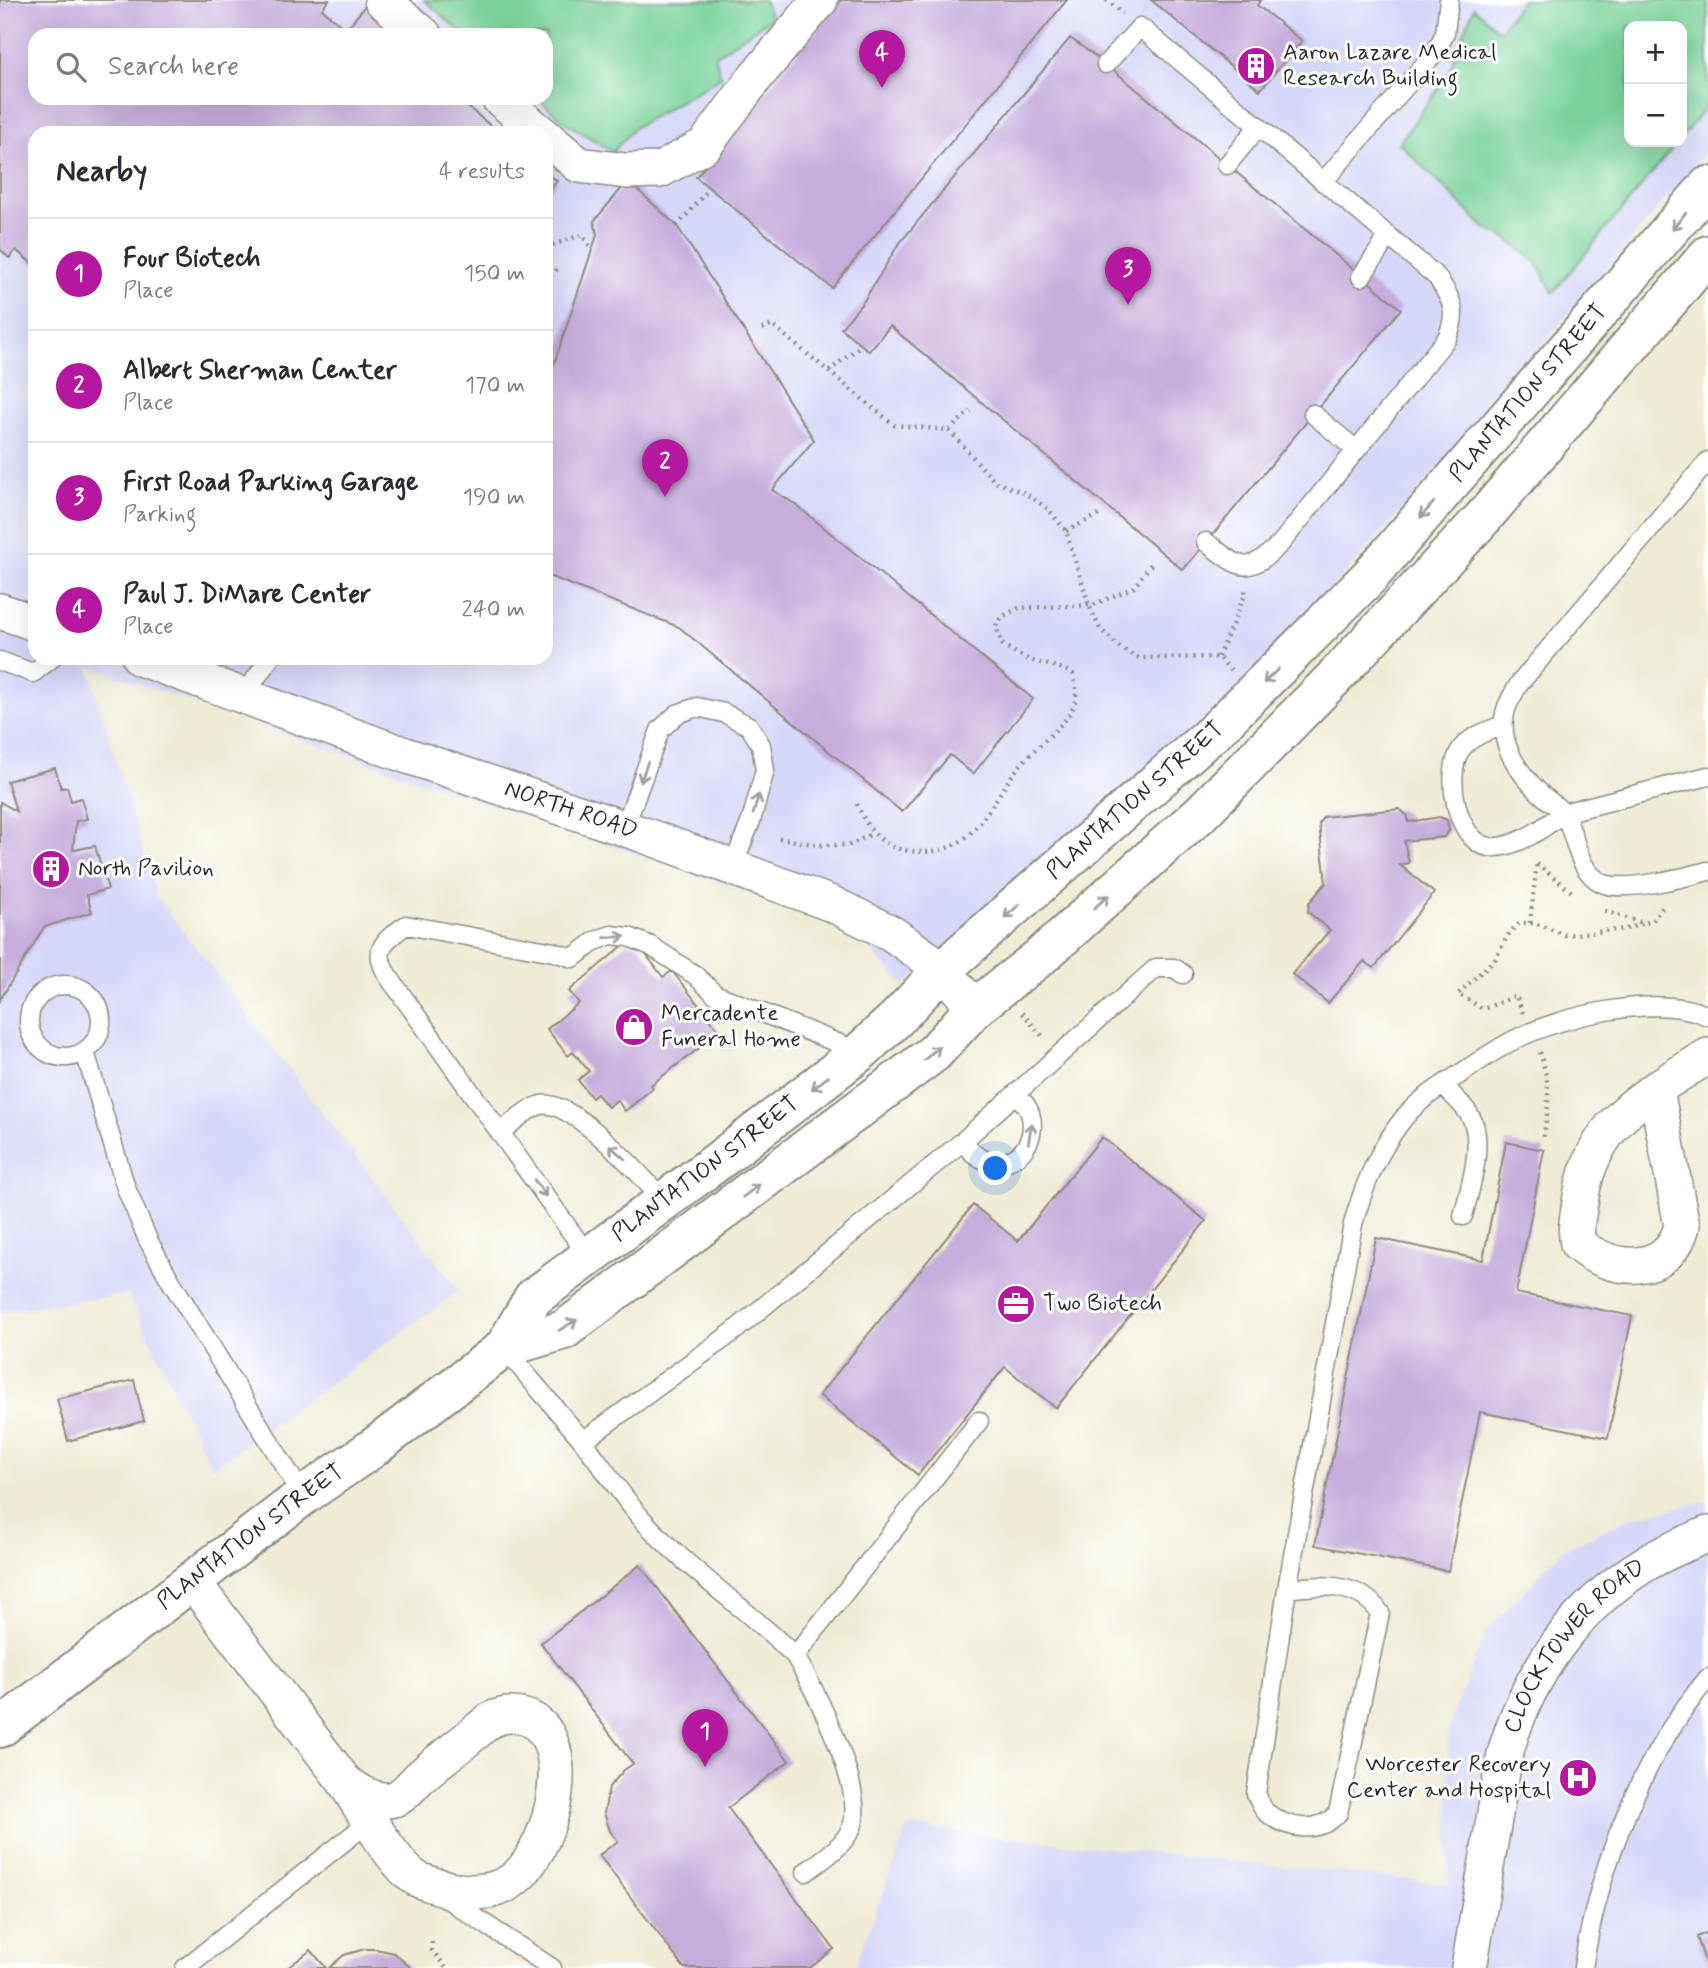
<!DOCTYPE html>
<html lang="en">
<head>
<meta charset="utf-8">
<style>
	:root { --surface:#fff; --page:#f2f2f3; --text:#2b2b33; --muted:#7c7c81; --line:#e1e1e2; --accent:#b5179e }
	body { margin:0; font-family:Mynerve,sans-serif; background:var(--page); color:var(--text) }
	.controls { position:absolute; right:21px; top:21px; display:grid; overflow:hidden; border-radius:14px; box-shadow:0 7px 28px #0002 }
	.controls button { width:63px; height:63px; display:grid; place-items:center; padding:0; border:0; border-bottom:2px solid var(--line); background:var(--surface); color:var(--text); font:35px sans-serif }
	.you { position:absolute; left:996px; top:1169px; width:24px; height:24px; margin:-18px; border:5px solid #fff; border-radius:50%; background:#1a73e8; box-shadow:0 0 0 10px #1a73e833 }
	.badge { display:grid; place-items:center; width:46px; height:46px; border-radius:50%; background:var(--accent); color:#fff; font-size:23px; font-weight:700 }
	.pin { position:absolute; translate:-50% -58px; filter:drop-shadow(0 2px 4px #0008) }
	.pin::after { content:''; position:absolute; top:37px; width:24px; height:21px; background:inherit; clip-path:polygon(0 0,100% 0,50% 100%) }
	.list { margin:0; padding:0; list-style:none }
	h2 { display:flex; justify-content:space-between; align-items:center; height:91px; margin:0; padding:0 28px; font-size:30px }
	h2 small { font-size:23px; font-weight:400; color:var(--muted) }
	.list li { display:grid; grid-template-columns:46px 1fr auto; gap:21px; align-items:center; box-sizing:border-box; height:112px; padding:0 28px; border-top:2px solid var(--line) }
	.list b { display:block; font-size:26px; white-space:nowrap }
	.list p { margin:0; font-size:23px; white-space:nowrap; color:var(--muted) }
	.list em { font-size:23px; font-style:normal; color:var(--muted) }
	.icon { flex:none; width:38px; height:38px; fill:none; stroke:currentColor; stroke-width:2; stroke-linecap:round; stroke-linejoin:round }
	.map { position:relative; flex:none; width:1708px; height:1968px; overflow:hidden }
	.search { position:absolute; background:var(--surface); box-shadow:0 7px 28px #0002; left:28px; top:28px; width:525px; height:77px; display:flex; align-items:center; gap:18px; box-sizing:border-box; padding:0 24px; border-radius:21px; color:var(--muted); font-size:26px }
	.panel { position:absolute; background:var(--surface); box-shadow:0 7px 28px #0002; left:28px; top:126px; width:525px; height:539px; border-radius:21px }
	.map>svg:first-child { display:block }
</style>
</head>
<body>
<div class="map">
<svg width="1708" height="1968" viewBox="0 0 1708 1968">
	<rect width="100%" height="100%" fill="#fff"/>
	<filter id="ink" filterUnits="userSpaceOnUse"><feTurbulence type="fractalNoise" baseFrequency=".0143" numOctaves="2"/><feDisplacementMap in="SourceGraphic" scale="14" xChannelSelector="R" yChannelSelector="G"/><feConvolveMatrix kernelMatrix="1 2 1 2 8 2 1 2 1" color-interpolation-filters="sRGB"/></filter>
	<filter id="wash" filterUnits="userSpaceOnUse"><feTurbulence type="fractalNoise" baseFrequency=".00686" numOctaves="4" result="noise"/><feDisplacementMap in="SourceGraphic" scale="28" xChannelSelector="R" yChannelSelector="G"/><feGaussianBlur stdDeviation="1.57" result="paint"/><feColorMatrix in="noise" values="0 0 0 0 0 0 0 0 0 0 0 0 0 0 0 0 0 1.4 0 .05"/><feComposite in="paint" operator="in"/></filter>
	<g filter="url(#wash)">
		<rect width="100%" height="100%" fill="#f0ecd5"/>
		<path fill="#d5d8f9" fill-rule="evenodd" d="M0,0H1708V149L1398,515L1237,691L904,985L849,927L88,666L157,897L459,1291L212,1468L128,1294L0,1312ZM1629,26H1682V142H1629ZM35,35H546V98H35ZM35,133H546V658H35Z
			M1708,1501V1968H854L908,1827L1449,1884L1448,1729L1485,1633L1562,1550L1632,1517Z"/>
		<path fill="#79d39a" stroke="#527f62" stroke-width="2" d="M424,0H764L771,18L715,56L721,77L634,128L613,152L566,123L537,98H546V35H464Z
			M1522,0H1708V105L1682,137V26H1629V142H1678L1553,293L1537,263L1507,239L1485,228L1399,143L1448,75L1474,7L1499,31Z"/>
		<g id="blocks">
			<path fill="#c6addc" d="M0,0H329L322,9L346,30L365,6L400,35H35V98H466L462,102L499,133H35V266L16,250L9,258L0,249Z
				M841,0H1067L832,288L696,177Z
				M1151,0H1261L1257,5L1302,41L1260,90Z
				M1070,38L1106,64L1401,309L1183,570L890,326L869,351L841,328L864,301L898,245Z
				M546,172L557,181L546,195Z
				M628,181L677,226L814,440L772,490L795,504L1033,699L973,774L950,755L902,812L679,627L546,575V388L597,235L594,221Z
				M55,768L61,788L67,787L71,801L81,798L87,819L76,821L73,850L95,846L108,889L87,895L92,912L44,927L0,1000V802L16,811L7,781Z
				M1399,809L1408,816V822L1440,817L1447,820L1449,831L1444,837L1404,841L1409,863L1400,865L1434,893L1374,968L1364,961L1328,1003L1292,974L1330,930L1308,912L1309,903L1326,883L1319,824L1323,817Z
				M626,943L638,944L663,977L672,971L720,1032L651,1085L653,1088L625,1111L617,1100L608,1107L597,1094L592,1098L578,1080L589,1071L573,1052L568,1056L547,1029L579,1003L569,991Z
				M1102,1137L1206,1221L1056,1408L1005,1367L918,1475L819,1395L973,1205L1018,1241Z
				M1506,1142L1544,1150L1516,1293L1632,1316L1608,1438L1480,1412L1448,1571L1315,1545L1376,1238L1483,1260Z
				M134,1380L144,1421L68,1441L57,1399Z
				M640,1565L789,1761L728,1808L834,1949L810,1968H684L599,1855L618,1841L610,1831L604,1813L609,1787L624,1770L633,1764L541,1643Z
				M1708,1932V1968H1707L1697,1937Z
				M365,1949H376L394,1953L411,1968H329L344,1955Z
				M311,1950L326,1968H287Z"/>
		</g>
	</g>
	<g filter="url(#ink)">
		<use href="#blocks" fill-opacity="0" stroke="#8e8c80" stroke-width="2"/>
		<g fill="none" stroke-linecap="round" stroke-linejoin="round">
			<defs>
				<path id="lane" d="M1106,64L1140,27L1437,277C1452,301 1459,310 1447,338L1281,543C1246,577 1241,569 1206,542
					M1227,165L1258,127
					M1323,182L1437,50L1445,33L1449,0
					M1361,277L1388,237
					M1313,414L1356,450
					M1708,461L1519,684C1514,693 1507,703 1505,713C1498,744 1519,773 1540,793C1547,800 1558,806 1564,814C1577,836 1576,870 1602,883C1622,893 1686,877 1708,871
					M0,661L33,673L52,658
					M244,695L270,658
					M1503,725C1488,731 1471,736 1461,749C1444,773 1456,843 1490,847C1515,849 1544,828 1563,813L1708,776
					M624,829L660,730L677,714L697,707L724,713L749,726L761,745L765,770L751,821L732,868
					M29 1021a36 36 0 1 1 72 0a36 36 0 1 1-72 0Z
					M85,1052L126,1188L148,1240L169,1278L303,1496
					M1443,1085C1451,1094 1462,1103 1469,1114C1486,1139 1470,1189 1463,1216
					M500,1133C511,1124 527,1108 541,1105C572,1098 645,1179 664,1202
					M963,1141C966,1145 970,1150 973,1153C999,1174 1030,1158 1032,1127C1032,1120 1031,1113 1027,1107C1024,1102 1019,1098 1016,1095
					M589,1257L388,976C371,949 385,940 406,925L554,952L573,958L595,941L611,935L629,937L651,946L695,975L715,994L860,1052
					M504,1348L583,1441L733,1332L963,1141L1156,968H1174L1183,974
					M583,1441C603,1467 621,1495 642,1519C688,1570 746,1608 795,1656L979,1421
					M1287,1589C1319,1584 1360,1582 1380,1613L1338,1813C1319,1834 1289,1830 1267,1813C1262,1809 1259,1800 1256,1794L1287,1589L1353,1224C1364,1185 1378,1151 1403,1119C1416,1102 1439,1087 1457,1076C1475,1064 1493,1051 1512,1041C1559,1016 1658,993 1708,1016
					M795,1656C815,1690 866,1790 852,1827C844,1846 822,1860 806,1872
					M444,1897L552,1968
					M185,1968L370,1821
					M1583,1968C1599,1865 1640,1759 1708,1678"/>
				<g id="street">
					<path d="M382,0L424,35"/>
					<path d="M499,98L541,133"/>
					<path d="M546,137L579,165L626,171L660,170L705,145L754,79L820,0"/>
					<path d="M0,611L35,623"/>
					<path id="s1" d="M140,658L405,755L644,835L832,904L891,933L925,957L942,970L975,1008"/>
					<path d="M1656,1090L1682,1226C1669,1277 1611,1273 1578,1244C1574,1227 1579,1213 1581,1196C1594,1119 1648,1094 1708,1056"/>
					<path d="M192,1581L345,1782C359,1792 376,1804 394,1799C404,1796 411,1786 418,1779C435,1763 454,1750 472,1735C479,1730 486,1722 493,1719C505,1713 523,1714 534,1721C578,1751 549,1857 510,1882C494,1893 468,1894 449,1889C439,1886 422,1883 414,1877C393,1863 360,1805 345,1782"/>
					<path id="s2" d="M1469,1968L1505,1754C1527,1675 1575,1607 1645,1564C1665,1552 1687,1543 1708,1534"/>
				</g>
				<g id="secondary">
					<path id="s3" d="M504,1348L533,1298L718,1161L860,1052L897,1018L942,970L1216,730L1370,576L1708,186"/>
					<path id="s4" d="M0,1728L303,1496L373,1448L504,1348L564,1330L934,1053L975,1008L1040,957L1200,814L1336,676L1482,519L1708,255"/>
				</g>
			</defs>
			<use href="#lane" stroke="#8e8c80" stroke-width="21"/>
			<use href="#street" stroke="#8e8c80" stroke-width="38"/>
			<use href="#secondary" stroke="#8e8c80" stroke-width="42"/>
			<path stroke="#8e8c80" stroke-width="4.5" stroke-dasharray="2 5" stroke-linecap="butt" d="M1106,0L1123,13
				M677,226L710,188
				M546,247L582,235L592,249
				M546,281L559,267
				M762,329L772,325L894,425L949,430L995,482L1025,493L1048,509L1066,531L1089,605L1100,629L1122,649L1139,658L1218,657L1231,670
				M829,371L858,348
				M949,430L971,411
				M1066,531L1099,515
				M1218,657L1245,595V587
				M857,804C866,826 879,845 904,850C977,863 985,804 1024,761C1037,746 1067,724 1074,705C1078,693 1076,686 1073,674C1059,666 1048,665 1033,661C1022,657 1012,651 1002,644L996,626L1003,616L1019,608L1093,605L1134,587L1152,563
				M779,838L818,845H849L872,834
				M1537,864L1573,893
				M1605,911L1643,923
				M1530,923L1537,862
				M1022,1013L1044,1038
				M1523,1013L1516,996L1483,1009L1458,994L1495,959L1510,932L1520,923H1534L1565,935L1626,929L1652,921L1665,904
				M1540,1052C1551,1089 1550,1101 1543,1138
				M432,1942V1950L446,1968"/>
			<use href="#lane" stroke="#fff" stroke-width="18"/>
			<use href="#street" stroke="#fff" stroke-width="35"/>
			<use href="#secondary" stroke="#fff" stroke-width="38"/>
		</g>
		<defs><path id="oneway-shaft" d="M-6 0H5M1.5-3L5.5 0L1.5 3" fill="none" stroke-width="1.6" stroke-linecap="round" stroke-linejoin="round" transform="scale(1.75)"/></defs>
		<g stroke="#a0a0a0">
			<use href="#oneway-shaft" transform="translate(1679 221) rotate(130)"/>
			<use href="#oneway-shaft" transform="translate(1427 510) rotate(131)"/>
			<use href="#oneway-shaft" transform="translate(1271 676) rotate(136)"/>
			<use href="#oneway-shaft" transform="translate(644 772) rotate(110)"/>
			<use href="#oneway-shaft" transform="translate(756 804) rotate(-74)"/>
			<use href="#oneway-shaft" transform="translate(1101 902) rotate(-42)"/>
			<use href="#oneway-shaft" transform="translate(1012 911) rotate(139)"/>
			<use href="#oneway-shaft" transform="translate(615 937) rotate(-4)"/>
			<use href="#oneway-shaft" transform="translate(932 1053) rotate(-42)"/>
			<use href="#oneway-shaft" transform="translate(820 1083) rotate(142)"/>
			<use href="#oneway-shaft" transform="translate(1030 1133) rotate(-81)"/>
			<use href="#oneway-shaft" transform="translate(617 1152) rotate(-139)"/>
			<use href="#oneway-shaft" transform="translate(540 1188) rotate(55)"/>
			<use href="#oneway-shaft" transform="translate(751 1191) rotate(-37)"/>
			<use href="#oneway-shaft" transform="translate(568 1325) rotate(-31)"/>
		</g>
	</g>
	<defs>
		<symbol id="building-disc" viewBox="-11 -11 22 22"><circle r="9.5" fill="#b5179e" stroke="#fff"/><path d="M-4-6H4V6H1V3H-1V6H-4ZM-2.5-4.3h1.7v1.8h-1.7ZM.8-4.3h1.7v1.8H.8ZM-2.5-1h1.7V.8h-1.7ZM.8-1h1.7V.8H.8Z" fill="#fff"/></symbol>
		<symbol id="shop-disc" viewBox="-11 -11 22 22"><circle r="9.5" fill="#b5179e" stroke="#fff"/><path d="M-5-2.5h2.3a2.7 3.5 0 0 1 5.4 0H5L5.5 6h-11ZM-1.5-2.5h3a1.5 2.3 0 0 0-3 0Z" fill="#fff"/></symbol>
		<symbol id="office-disc" viewBox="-11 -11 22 22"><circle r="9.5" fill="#b5179e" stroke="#fff"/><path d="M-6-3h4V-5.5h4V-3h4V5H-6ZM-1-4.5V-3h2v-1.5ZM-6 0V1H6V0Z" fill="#fff"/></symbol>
		<symbol id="hospital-disc" viewBox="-11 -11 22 22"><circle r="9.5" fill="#b5179e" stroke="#fff"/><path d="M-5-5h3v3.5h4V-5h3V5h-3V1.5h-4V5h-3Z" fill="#fff"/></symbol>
	</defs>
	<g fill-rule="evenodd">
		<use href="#building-disc" x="1234" y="44" width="44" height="44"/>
		<use href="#building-disc" x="29" y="847" width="44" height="44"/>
		<use href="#shop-disc" x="612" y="1005" width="44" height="44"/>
		<use href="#office-disc" x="994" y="1282" width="44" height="44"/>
		<use href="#hospital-disc" x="1556" y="1756" width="44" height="44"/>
	</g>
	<g text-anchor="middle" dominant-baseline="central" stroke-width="6" stroke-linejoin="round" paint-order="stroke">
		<g font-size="23" fill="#2b2b2b" stroke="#fff" text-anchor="start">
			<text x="1283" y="53">Aaron Lazare Medical<tspan x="1283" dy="26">Research Building</tspan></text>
			<text x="78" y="869">North Pavilion</text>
			<text x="661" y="1014">Mercadente<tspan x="661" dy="26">Funeral Home</tspan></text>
			<text x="1043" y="1304">Two Biotech</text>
			<text x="1551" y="1765" text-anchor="end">Worcester Recovery<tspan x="1551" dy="26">Center and Hospital</tspan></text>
		</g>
		<g font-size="23" fill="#2b2b2b" stroke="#fff">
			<text stroke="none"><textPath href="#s3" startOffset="1407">PLANTATION STREET</textPath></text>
			<text stroke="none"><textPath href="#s3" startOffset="840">PLANTATION STREET</textPath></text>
			<text stroke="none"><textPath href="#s1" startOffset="457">NORTH ROAD</textPath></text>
			<text stroke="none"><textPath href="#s3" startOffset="273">PLANTATION STREET</textPath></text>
			<text stroke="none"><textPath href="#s4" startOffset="315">PLANTATION STREET</textPath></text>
			<text stroke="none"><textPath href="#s2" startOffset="348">CLOCKTOWER ROAD</textPath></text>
		</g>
	</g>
</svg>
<div class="controls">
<button>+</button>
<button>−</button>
</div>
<div class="you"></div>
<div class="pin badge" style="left:705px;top:1767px">1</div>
<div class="pin badge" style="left:665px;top:497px">2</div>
<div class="pin badge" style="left:1128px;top:305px">3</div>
<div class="pin badge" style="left:882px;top:88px">4</div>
<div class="search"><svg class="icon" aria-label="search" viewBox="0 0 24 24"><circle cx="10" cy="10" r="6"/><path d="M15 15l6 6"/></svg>Search here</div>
<section class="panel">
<h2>Nearby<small>4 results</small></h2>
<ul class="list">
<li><span class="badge">1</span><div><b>Four Biotech</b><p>Place</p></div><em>150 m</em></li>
<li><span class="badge">2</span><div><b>Albert Sherman Center</b><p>Place</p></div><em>170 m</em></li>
<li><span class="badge">3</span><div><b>First Road Parking Garage</b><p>Parking</p></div><em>190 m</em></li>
<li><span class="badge">4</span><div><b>Paul J. DiMare Center</b><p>Place</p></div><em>240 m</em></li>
</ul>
</section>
</div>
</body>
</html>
